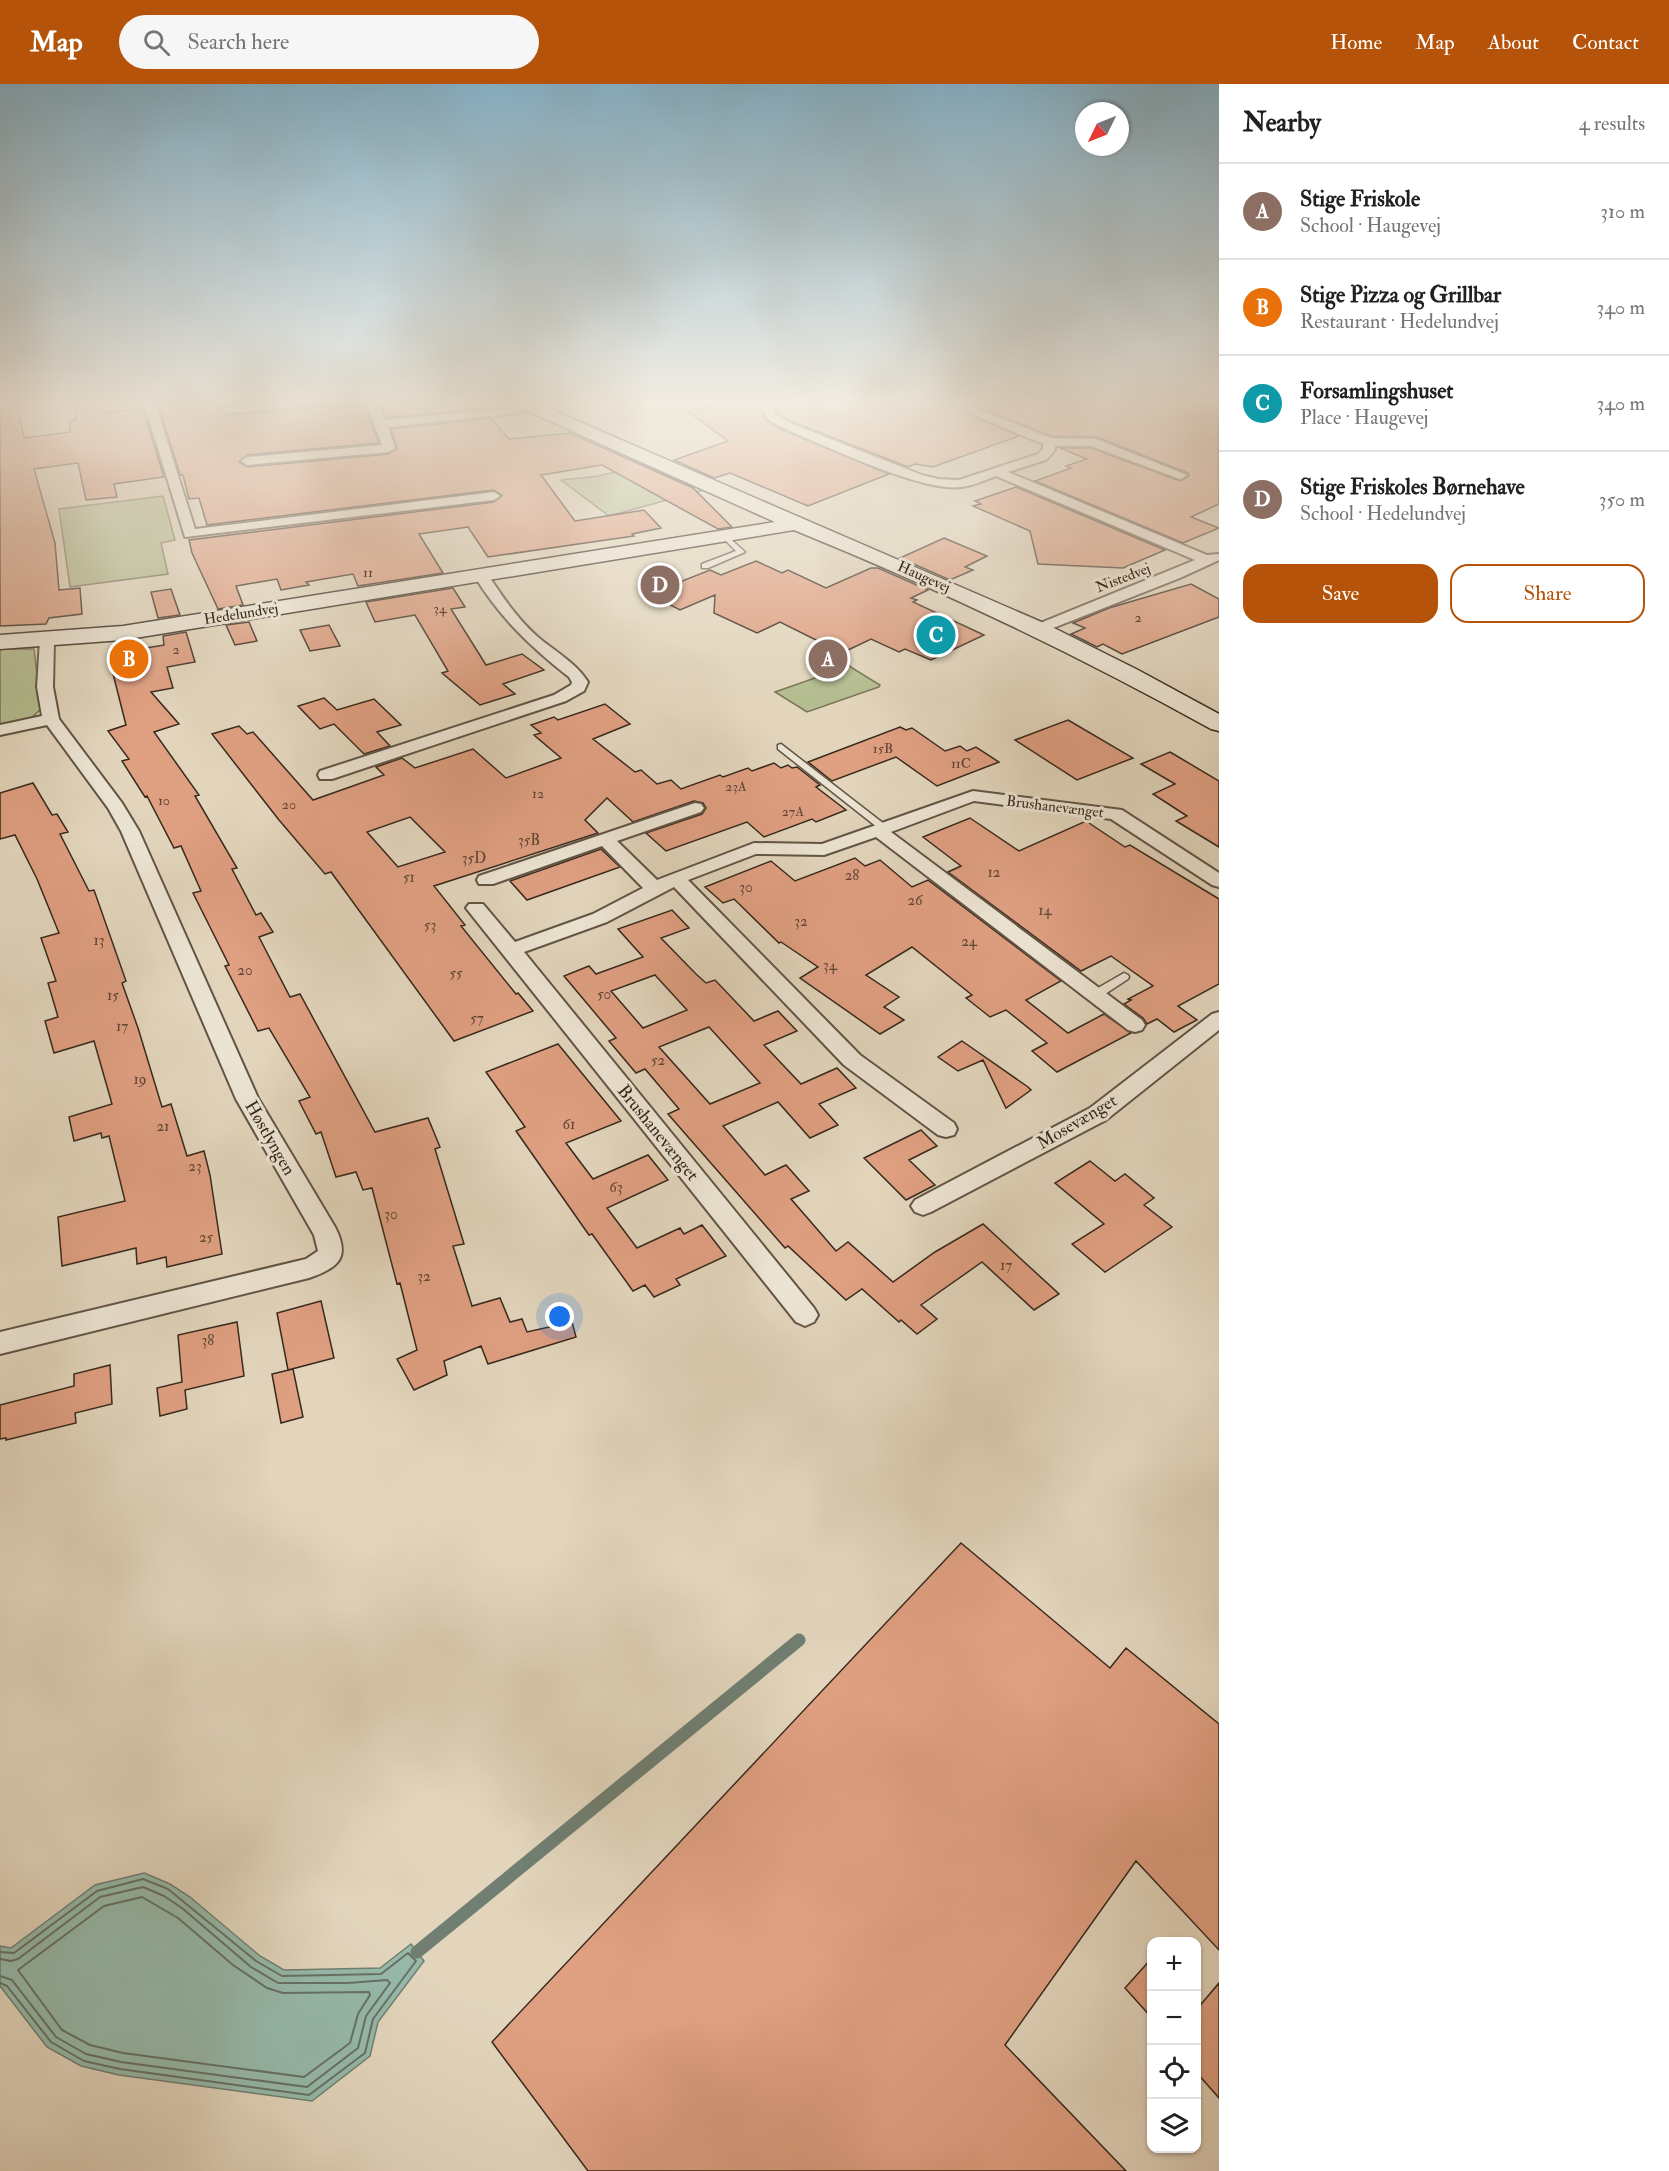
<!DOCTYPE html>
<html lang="en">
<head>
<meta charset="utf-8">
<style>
	:root { --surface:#fff; --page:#f6f6f6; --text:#202124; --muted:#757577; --line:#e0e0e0; --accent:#b45309 }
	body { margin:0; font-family:"IM FELL Double Pica",serif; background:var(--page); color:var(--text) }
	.controls { position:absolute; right:18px; bottom:18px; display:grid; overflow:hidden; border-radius:12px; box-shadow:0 2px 4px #0004 }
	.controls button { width:54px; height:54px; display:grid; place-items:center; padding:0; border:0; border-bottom:2px solid var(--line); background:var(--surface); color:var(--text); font:30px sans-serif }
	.compass { position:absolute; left:1075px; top:18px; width:54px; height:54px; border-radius:50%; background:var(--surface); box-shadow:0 2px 4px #0004; rotate:227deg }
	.you { position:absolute; left:560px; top:1233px; width:21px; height:21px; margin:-15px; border:4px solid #fff; border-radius:50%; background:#1a73e8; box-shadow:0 0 0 9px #1a73e833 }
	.badge { display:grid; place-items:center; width:39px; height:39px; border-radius:50%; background:var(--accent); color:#fff; font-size:20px; font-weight:700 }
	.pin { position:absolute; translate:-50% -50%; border:3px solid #fff; box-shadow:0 2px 6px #0006 }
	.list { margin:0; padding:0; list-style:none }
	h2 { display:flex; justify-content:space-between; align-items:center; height:78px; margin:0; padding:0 24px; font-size:26px }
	h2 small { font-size:20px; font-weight:400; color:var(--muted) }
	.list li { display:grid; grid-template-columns:39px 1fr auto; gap:18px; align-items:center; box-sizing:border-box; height:96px; padding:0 24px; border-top:2px solid var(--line) }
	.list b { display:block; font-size:22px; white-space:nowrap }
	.list p { margin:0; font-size:20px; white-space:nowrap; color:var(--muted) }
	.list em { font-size:20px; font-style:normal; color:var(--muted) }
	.actions { display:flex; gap:12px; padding:18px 24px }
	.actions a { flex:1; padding:14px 0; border:2px solid var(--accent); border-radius:18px; text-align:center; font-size:21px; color:var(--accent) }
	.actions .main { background:var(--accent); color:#fff }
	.icon { flex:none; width:33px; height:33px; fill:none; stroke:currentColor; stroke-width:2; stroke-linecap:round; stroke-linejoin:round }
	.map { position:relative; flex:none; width:1219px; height:2087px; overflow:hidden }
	header { display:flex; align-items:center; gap:36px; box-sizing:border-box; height:84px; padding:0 30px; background:var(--accent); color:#fff }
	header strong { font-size:28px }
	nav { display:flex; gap:33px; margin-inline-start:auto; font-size:21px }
	.search { width:420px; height:54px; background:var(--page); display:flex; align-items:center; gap:15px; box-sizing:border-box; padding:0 21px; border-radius:33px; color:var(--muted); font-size:22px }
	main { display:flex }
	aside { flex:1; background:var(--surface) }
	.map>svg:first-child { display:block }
</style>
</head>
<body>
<header>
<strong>Map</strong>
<div class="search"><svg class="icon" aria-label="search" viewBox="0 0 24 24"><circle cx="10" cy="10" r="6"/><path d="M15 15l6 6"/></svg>Search here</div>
<nav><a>Home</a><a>Map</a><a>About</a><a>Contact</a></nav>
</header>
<main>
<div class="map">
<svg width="1219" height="2087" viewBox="0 0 1219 2087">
	<rect width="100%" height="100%" fill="#e2d5bc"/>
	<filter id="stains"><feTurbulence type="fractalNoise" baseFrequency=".00333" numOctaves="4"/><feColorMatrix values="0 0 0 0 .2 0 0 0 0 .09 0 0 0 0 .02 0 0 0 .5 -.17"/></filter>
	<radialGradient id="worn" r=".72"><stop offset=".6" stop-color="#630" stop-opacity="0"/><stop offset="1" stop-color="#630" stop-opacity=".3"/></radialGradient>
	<path fill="#b4bd90" stroke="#767356" stroke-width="1.5" d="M644,380L704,406L609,432L561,396L599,392Z
		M163,412L175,456L161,459L168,490L70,503L59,425Z
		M0,565H34L41,625L31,634L0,641Z
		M849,582L880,601L879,603L807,628L775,608Z"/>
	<path fill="#96b9aa" stroke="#707f72" stroke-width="1.5" d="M144,1789L170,1800L190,1813L260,1872L284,1886L380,1884L411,1860L424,1877L378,1938L370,1972L312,2017L119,1991L81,1982L47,1963L0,1902V1862L11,1864L95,1801Z"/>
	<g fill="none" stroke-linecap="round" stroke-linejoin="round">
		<path stroke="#667164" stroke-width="2" d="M142,1813L178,1834L233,1881L267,1904L283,1909L369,1908L370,1911L358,1930L350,1959L304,1993L123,1969L90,1961L62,1946L18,1886L104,1822Z
			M0,1868L14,1869L97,1807L143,1795L168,1805L256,1877L282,1892L381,1890L408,1869L416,1877L373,1935L365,1969L309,2011L120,1985L84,1977L51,1958L7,1902L0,1899
			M0,1875L11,1877L18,1875L100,1813L143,1803L164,1812L182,1824L251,1883L278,1899H348L387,1896L390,1899L366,1932L358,1964L307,2003L121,1978L86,1970L56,1953L12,1896L0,1892"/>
		<path stroke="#707f72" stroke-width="13" d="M417,1868L799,1556"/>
	</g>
	<path fill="#df9f81" stroke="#37291d" stroke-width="1.5" fill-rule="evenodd" d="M0,319H17L24,354L70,348L69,337L76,336L73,319H102L104,329L143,325L164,393L114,400L117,413L86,416L78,379L34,385L55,459L59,506L80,504L82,530L49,534L46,540L0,542Z
		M161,319H242L228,321L220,325L228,331L364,319L379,359L247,371L239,378L247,383L389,370L397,365L391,345L491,334L509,355L570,349L693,404L732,443L718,445L602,381L541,391L575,437L644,426L661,444L632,450L634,452L488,473L468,443L419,450L443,489L358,502L353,490L306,498L309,501L281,506L277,495L236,502L243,521L218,525L192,469L189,456L494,418L502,411L494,406L207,441L199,414L189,415L183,391H180L159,323H162Z
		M380,319H478L482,324L386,334Z
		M718,319H757L766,336L778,344L889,390L808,422L730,389L714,394L674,376L728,357L689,328Z
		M773,319H944L1019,352L933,383L915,380L908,383L788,336L778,329Z
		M969,319H1219V420L1191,433L1219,444L1183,459L1035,397L1071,384L1066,382L1087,375L1060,364H1091L1180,397L1189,392L1188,389L1097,353L1051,352Z
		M1016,403L1165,466L1123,484L1038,480L1030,447L973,422L981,420L975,417Z
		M944,454L987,472L965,483L973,486L950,496L900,474Z
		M756,477L782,489L788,486L826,504L871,484H878L928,506L911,514L917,516L913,518L984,551L931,576L905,565L899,568L871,555L842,569L780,538L757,549L714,529L715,511L680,526L649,510L710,486L721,491Z
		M1191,500L1219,515V533L1122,570L1103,560L1097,563L1071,550L1085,544L1073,539L1109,524Z
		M453,504L465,523L451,525L486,581L522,570L544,586L503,600L515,610L480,621L442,589L448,587L415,531L375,538L366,518Z
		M171,505L180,531L158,534L151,508Z
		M249,538L257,557L235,561L226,541Z
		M329,541L340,562L310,567L300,546Z
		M186,548L195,578L167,583L173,604L151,608L179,640L154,648L199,711L195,712L237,784L232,785L256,831L261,829L273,848L259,853L290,913L300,910L375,1048L428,1034L440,1063L435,1065L464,1160L453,1162L472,1222L500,1214L510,1238L522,1235L527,1248L572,1238L576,1253L488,1280L481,1262L444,1277L447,1291L414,1306L397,1275L417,1266L400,1199L397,1200L372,1104L363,1106L356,1088L336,1093L321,1048L316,1050L299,1017L310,1013L269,944L258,947L225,882L229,881L193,809L201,807L181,762L174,764L147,712L145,713L122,677L129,675L108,647L126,641L108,570L164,561L163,552Z
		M324,614L337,626L374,615L401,641L377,648L390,662L364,670L334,640L320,645L298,622Z
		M605,620L630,640L593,655L635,688L641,686L657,700L671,696L681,705L720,691L723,693L748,684L752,687L774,679L781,684L788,681L792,684L797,683L820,701L816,703L846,726L816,738L812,735L764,753L747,738L666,767L646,749L702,730L706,724L703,719L694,717L633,738L607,714L585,736L598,749L434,802L465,841L461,842L516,910L518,909L533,927L454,957L331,788L325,790L279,736L212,650L239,642L247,650L253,648L313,716L384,691L376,683L402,674L415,684L473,665L506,694L561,674L534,651L541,649L531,641L554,633L558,636ZM410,733L445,768L398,783L367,748Z
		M1068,636L1133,674L1077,696L1015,656Z
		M900,643L906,646L912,644L945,667L960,662L967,667L976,663L999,678L937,702L896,673L832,697L808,678Z
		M1170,668L1219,697V763L1176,737L1187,732L1153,710L1175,700L1141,680Z
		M33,699L52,731L57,730L68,748L60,750L89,807L94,806L126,897L122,899L138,944L162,1023L171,1020L187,1072L204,1067L210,1091L222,1170L167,1183L166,1173L137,1180L136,1164L62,1182L58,1133L125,1117L109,1052L102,1054L101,1049L74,1057L69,1033L112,1020L94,957L54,969L45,937L58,933L48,899L56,897L41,854L59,849L37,795L15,751L0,755V709Z
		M970,734L1019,767L1086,737L1125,763L1130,761L1219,815V900L1178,922L1197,936L1174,948L1157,935L1147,940L1143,934L1124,920L1131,916L1128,915L1153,902L1111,872L1081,887L948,788L961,782L923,753Z
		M601,765L620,783L527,816L510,797Z
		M855,774L865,782L880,776L912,803L928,796L1061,897L1026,916L1068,949L1104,930L1131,949L1057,988L1032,967L1047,959L1006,926L990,933L966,914L972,911L912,863L866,891L899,913L884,923L904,936L880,950L800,894L818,883L781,858L779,859L734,815L723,819L705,803L771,777L795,797Z
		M672,826L689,844L661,854L696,890L706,899L715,896L754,937L778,927L797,947L764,961L801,1000L837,984L856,1004L819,1020L838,1041L810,1054L778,1018L723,1042L765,1091L786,1081L809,1107L791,1115L836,1167L848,1158L893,1198L935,1168L983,1140L1059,1210L1034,1226L982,1178L921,1221L937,1235L917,1250L901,1236L899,1238L862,1205L846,1216L788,1162L785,1164L668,1030L679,1025L645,985L636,989L609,957L616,954L564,892L589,882L596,890L643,873L618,845ZM655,891L687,926L643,944L611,907ZM709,943L760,999L710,1020L659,963Z
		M962,957L1028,1003L1031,1006L1006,1024L983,976L958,987L938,973Z
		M558,960L621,1037L566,1059L593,1095L648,1071L668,1096L607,1124L637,1164L680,1144L684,1150L702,1141L726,1172L676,1195L680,1201L654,1213L645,1201L633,1207L592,1150L589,1151L516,1047L525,1043L486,988Z
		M921,1046L937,1062L909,1076L935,1101L906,1116L864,1074Z
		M1090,1077L1115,1097L1125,1090L1154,1114L1144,1121L1172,1143L1105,1188L1072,1160L1104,1140L1055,1099Z
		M321,1217L334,1274L288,1286L277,1229Z
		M237,1238L244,1292L185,1306L187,1325L160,1332L157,1304L182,1298L178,1251Z
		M110,1281L112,1320L75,1329L76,1339L6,1356V1354L0,1355V1321L74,1302V1290Z
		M293,1285L303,1333L281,1339L272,1290Z
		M961,1459L1110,1584L1126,1564L1219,1640V1866L1136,1777L1005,1961L1126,2087H588L492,1958Z
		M1152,1874V1934L1125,1904Z
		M1219,1899V2014L1197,1989V1925Z"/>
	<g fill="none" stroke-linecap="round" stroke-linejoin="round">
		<defs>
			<path id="lane" d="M722,451H726L745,468L708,484H702V480L736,467L722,453Z
				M781,660L888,743V747H882L778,665V661Z
				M1124,889L1128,891L1129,893L1128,895L1099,914H1091L1090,911L1091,908Z"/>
			<path id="street" d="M144,319H155L195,445L494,408L500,412L494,416L185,453Z
				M268,319H318L313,322L228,329L222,326L228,323Z
				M366,319H377L385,336L510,324L526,319L535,322L510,330L388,343L395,364L389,368L247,381L241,377L247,373L382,361Z
				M759,319H770L776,331L787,338L922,391L938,395L959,396L1038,370L1043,365V360L946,319H962L1051,354L1096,355L1187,391L1181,395L1177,394L1091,362H1055V366L1046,376L1008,388L1207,471L1219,470V476L1180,494L1043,548H1033L1031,545L1033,542L1195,476L996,392C985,396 973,402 961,403C923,409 819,359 779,342L768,335Z
				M481,487L486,488C502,512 517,535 539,554C556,568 576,579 588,598L584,607L566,617L332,695H320L318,691L320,687L554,611L571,601L572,598L569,593C531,563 499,533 474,491Z
				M47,552L54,556L53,603L59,635L122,719L139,747L258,1014L335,1143C351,1174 338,1184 309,1194L0,1270V1248L306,1175L318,1167L314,1151L236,1015L121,747L108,724L47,641L0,651V641L42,632L37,603L40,556Z
				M973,707L1122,726L1219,789V803L1212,801L1111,735L974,717L891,748L1142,936L1145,941L1142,946L1135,948L1128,946L876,753L824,771L756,770L688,796L860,971L954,1039L957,1045L954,1051L946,1053L938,1051L844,981L674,803L607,838L524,868L814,1224L818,1231L814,1238L805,1242L796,1238L466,824L469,820H483L515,858L593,830L643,804L602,762L493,800H479L477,796L479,792L695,719L701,720L704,724L701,728L617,757L657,796L754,759L822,760Z
				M1219,928V946L1106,1036L931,1128L923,1131L915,1128L911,1122L915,1116L1090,1024L1212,930Z"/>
			<path id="secondary" d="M514,319H536L1046,540L1138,586L1219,630V647L1211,645C1076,570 937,504 794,446L123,556L0,565V551L123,542L775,438L516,322Z"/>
		</defs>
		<use href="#lane" stroke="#625445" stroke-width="3"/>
		<use href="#street" stroke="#625445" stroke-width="4"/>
		<use href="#secondary" stroke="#37291d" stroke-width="3"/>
		<use href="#lane" fill="#ece4d3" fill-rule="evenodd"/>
		<use href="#street" fill="#ece4d3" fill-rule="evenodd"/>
		<use href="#secondary" fill="#ece4d3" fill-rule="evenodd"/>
	</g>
	<linearGradient id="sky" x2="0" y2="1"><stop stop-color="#87b6cf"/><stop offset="0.52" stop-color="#f2ece1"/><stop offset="1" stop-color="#f2ece1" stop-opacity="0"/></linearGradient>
	<rect width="1219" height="611" fill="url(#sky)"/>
	<g text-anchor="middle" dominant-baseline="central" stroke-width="6" stroke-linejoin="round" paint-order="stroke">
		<g font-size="14" fill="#614636">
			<text x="368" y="488">11</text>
			<text x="440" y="524">34</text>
			<text x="1138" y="533">2</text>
			<text x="176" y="565">2</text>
			<text x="883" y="664">15B</text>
			<text x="961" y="679">11C</text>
			<text x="736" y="702">23A</text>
			<text x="538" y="709">12</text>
			<text x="164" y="716">10</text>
			<text x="289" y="720">20</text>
			<text x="793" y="727">27A</text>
		</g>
		<g font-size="15" fill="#37291d" stroke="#ece4d3">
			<text transform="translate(924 493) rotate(24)">Haugevej</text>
			<text transform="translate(1123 494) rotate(-21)">Nistedvej</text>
			<text transform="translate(241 530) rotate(-9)">Hedelundvej</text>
			<text transform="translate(1055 723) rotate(7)">Brushanevænget</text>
		</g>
		<g font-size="15" fill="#614636">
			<text x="529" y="756">35B</text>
			<text x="474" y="774">35D</text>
			<text x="994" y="788">12</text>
			<text x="852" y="791">28</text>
			<text x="409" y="793">51</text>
			<text x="746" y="803">30</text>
			<text x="915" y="816">26</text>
			<text x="1045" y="826">14</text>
			<text x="801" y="837">32</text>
			<text x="430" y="841">53</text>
			<text x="99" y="856">13</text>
			<text x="969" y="857">24</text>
			<text x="830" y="881">34</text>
			<text x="245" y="886">20</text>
			<text x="456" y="889">55</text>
			<text x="604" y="910">50</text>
			<text x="113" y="911">15</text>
			<text x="477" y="934">57</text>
			<text x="122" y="942">17</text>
			<text x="658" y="976">52</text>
			<text x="140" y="995">19</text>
			<text x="569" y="1040">61</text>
			<text x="163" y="1042">21</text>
			<text x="195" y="1082">23</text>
			<text x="616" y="1103">63</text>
			<text x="391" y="1130">30</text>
			<text x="206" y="1153">25</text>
			<text x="1006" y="1181">17</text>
			<text x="424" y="1192">32</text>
			<text x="208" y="1256">38</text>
		</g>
		<g font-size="18" fill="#37291d" stroke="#ece4d3">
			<text transform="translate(1077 1038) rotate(-31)">Mosevænget</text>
			<text transform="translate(658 1049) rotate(51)">Brushanevænget</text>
			<text transform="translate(270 1054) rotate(60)">Høstlyngen</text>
		</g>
	</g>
	<rect width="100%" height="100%" filter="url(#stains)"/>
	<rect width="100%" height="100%" fill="url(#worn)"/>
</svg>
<div class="controls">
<button>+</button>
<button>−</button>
<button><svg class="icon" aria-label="locate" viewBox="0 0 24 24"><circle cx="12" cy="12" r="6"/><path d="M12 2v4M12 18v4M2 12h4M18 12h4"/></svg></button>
<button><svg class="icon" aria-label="layers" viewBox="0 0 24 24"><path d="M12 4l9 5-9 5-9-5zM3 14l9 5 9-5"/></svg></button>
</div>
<svg class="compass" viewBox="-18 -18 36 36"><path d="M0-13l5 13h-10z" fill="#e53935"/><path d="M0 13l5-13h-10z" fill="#757577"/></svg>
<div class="you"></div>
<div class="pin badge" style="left:828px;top:575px;background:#8d6e63">A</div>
<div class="pin badge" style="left:129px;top:575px;background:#e8710a">B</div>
<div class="pin badge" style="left:936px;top:551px;background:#0f9aa8">C</div>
<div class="pin badge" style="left:660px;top:501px;background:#8d6e63">D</div>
</div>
<aside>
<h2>Nearby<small>4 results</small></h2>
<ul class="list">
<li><span class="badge" style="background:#8d6e63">A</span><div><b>Stige Friskole</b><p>School · Haugevej</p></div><em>310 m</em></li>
<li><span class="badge" style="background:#e8710a">B</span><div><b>Stige Pizza og Grillbar</b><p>Restaurant · Hedelundvej</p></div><em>340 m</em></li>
<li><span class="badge" style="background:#0f9aa8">C</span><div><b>Forsamlingshuset</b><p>Place · Haugevej</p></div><em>340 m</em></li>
<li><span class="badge" style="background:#8d6e63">D</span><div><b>Stige Friskoles Børnehave</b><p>School · Hedelundvej</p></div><em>350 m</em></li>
</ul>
<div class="actions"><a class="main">Save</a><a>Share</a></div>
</aside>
</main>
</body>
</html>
